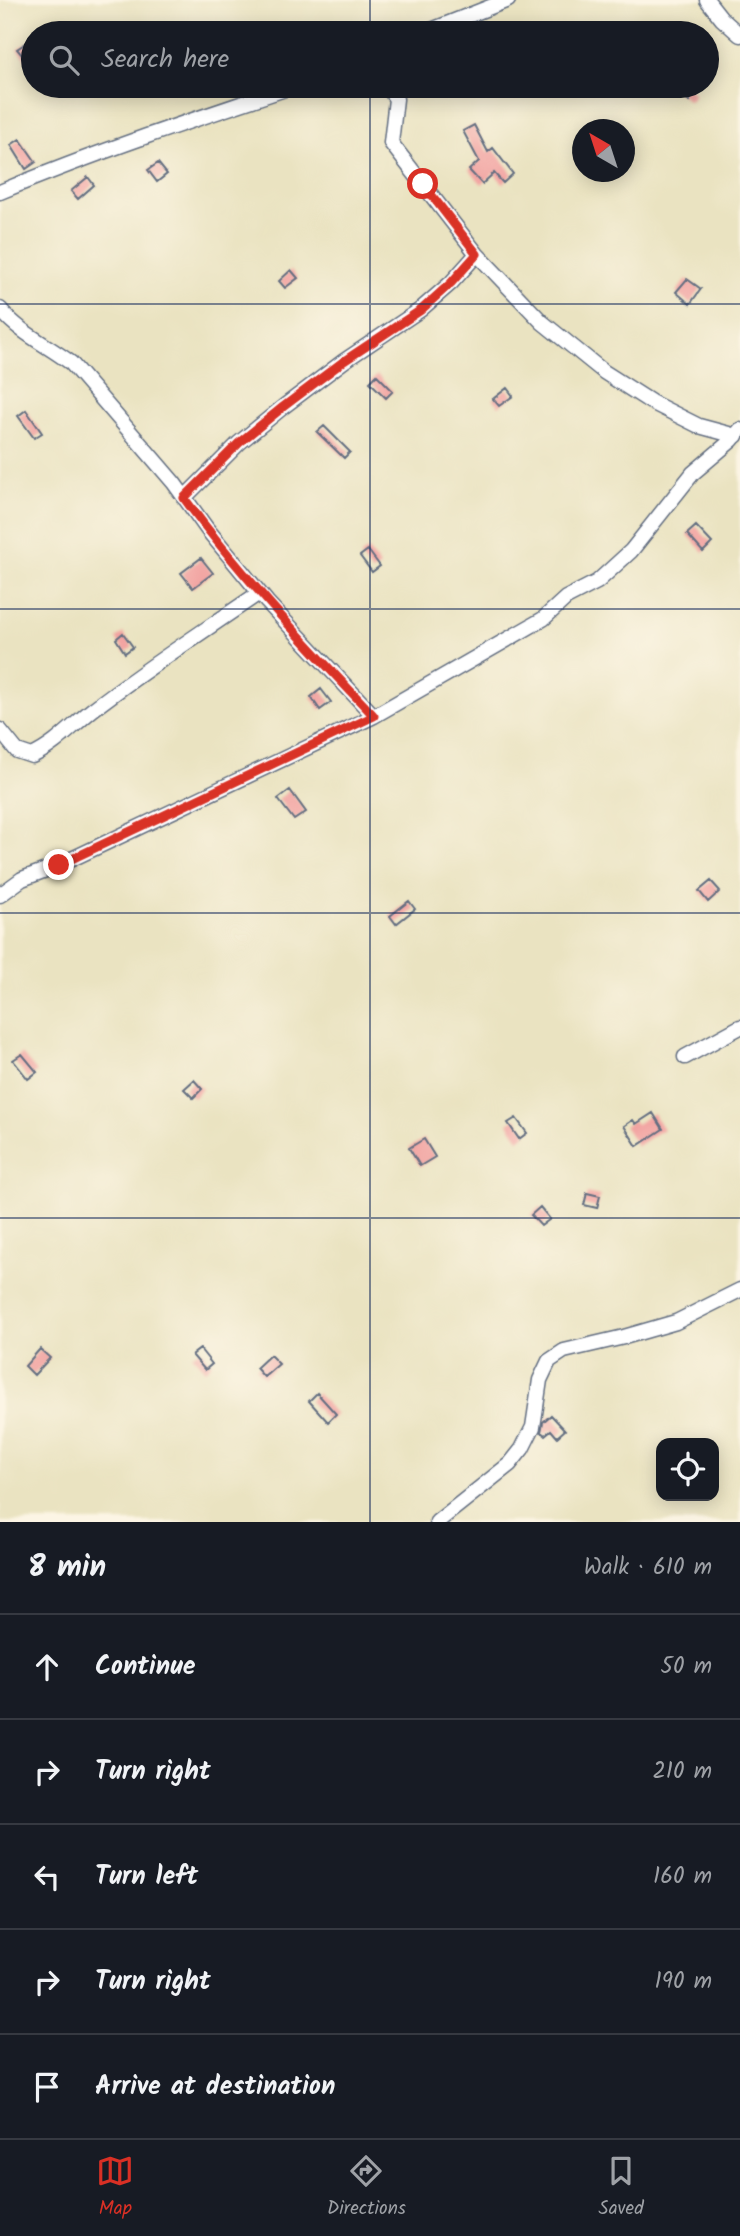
<!DOCTYPE html>
<html lang="en">
<head>
<meta charset="utf-8">
<style>
	:root { --surface:#171b24; --page:#20242c; --text:#f1f3f6; --muted:#9ea1a6; --line:#363941; --accent:#d93025 }
	body { margin:0; font-family:Kalam,sans-serif; background:var(--page); color:var(--text) }
	.controls { position:absolute; right:21px; bottom:21px; display:grid; overflow:hidden; border-radius:14px; box-shadow:0 4px 18px #0003 }
	.controls button { width:63px; height:63px; display:grid; place-items:center; padding:0; border:0; border-bottom:2px solid var(--line); background:var(--surface); color:var(--text); font:35px sans-serif }
	.compass { position:absolute; left:572px; top:119px; width:63px; height:63px; border-radius:50%; background:var(--surface); box-shadow:0 4px 18px #0003; rotate:321deg }
	.stop { position:absolute; width:21px; height:21px; margin:-16px; border:5px solid #d93025; border-radius:50%; background:#fff }
	.stop.end { background:#d93025; border-color:#fff; box-shadow:0 2px 7px #0008 }
	.list { margin:0; padding:0; list-style:none }
	h2 { display:flex; justify-content:space-between; align-items:center; height:91px; margin:0; padding:0 28px; font-size:30px }
	h2 small { font-size:23px; font-weight:400; color:var(--muted) }
	.list li { display:grid; grid-template-columns:46px 1fr auto; gap:21px; align-items:center; box-sizing:border-box; height:105px; padding:0 28px; border-top:2px solid var(--line) }
	.list b { display:block; font-size:26px; white-space:nowrap }
	.list em { font-size:23px; font-style:normal; color:var(--muted) }
	.icon { flex:none; width:38px; height:38px; fill:none; stroke:currentColor; stroke-width:2; stroke-linecap:round; stroke-linejoin:round }
	.map { position:relative; flex:none; width:740px; height:1522px; overflow:hidden }
	.search { position:absolute; background:var(--surface); box-shadow:0 4px 18px #0003; left:21px; right:21px; top:21px; height:77px; display:flex; align-items:center; gap:18px; box-sizing:border-box; padding:0 24px; border-radius:38px; color:var(--muted); font-size:26px }
	.sheet { height:616px; background:var(--surface) }
	nav { display:flex; justify-content:space-around; align-items:center; box-sizing:border-box; height:98px; border-top:2px solid var(--line); background:var(--surface); font-size:19px; color:var(--muted) }
	nav a { display:grid; justify-items:center; gap:4px }
	nav .on { color:var(--accent) }
	.map>svg:first-child { display:block }
</style>
</head>
<body>
<div class="map">
<svg width="740" height="1522" viewBox="0 0 740 1522">
	<rect width="100%" height="100%" fill="#fcf5e5"/>
	<filter id="ink" filterUnits="userSpaceOnUse"><feTurbulence type="fractalNoise" baseFrequency=".0143" numOctaves="2"/><feDisplacementMap in="SourceGraphic" scale="14" xChannelSelector="R" yChannelSelector="G"/><feConvolveMatrix kernelMatrix="1 2 1 2 8 2 1 2 1" color-interpolation-filters="sRGB"/></filter>
	<filter id="wash" filterUnits="userSpaceOnUse"><feTurbulence type="fractalNoise" baseFrequency=".00686" numOctaves="4" result="noise"/><feDisplacementMap in="SourceGraphic" scale="28" xChannelSelector="R" yChannelSelector="G"/><feGaussianBlur stdDeviation="1.57" result="paint"/><feColorMatrix in="noise" values="0 0 0 0 0 0 0 0 0 0 0 0 0 0 0 0 0 1.4 0 .05"/><feComposite in="paint" operator="in"/></filter>
	<g filter="url(#wash)">
		<rect width="100%" height="100%" fill="#eae3c1"/>
		<g id="blocks">
			<path fill="#f19d9c" d="M26,43L33,53V56L27,61L17,49Z
				M672,86H686L695,94L689,101Z
				M474,125L488,152L493,148L513,174L503,183L494,173L482,184L469,170L479,161L463,131Z
				M20,139L36,162L26,169L11,145Z
				M158,163L167,174L157,182L148,170Z
				M88,177L94,185L78,199L71,191Z
				M291,270L298,278L285,288L279,281Z
				M687,279L701,289L690,304L676,292Z
				M377,375L393,391L386,398L370,382Z
				M507,388L513,396L499,406L493,399Z
				M26,410L42,433L34,438L18,416Z
				M324,426L350,452L344,458L317,432Z
				M696,526L712,543L703,552L687,534Z
				M368,550L380,566L372,572L360,556Z
				M201,558L213,573L193,588L181,573Z
				M123,633L133,647L125,653L116,639Z
				M321,689L331,702L320,710L311,697Z
				M290,790L306,812L294,820L278,799Z
				M711,881L720,891L708,902L699,891Z
				M409,901L415,909L396,924L390,916Z
				M22,1054L37,1072L28,1079L13,1060Z
				M194,1080L202,1089L193,1098L184,1089Z
				M653,1113L663,1129L637,1146L624,1126L633,1120L636,1124Z
				M516,1118L527,1133L519,1139L508,1123Z
				M424,1139L435,1157L420,1166L409,1148Z
				M587,1193L600,1196L597,1208L584,1205Z
				M540,1207L550,1219L541,1226L531,1215Z
				M40,1349L50,1358L34,1375L25,1366Z
				M200,1349L212,1364L205,1370L192,1355Z
				M270,1355L279,1364L264,1377L256,1368Z
				M317,1393L336,1414L328,1422L309,1401Z
				M551,1415L565,1430L557,1437L551,1430L545,1435L541,1432L543,1422Z"/>
		</g>
	</g>
	<g filter="url(#ink)">
		<use href="#blocks" fill-opacity="0" stroke="#636e81" stroke-width="2"/>
		<g fill="none" stroke-linecap="round" stroke-linejoin="round">
			<defs>
				<path id="minor" d="M707,0L722,19L740,35
					M424,33L508,0
					M387,86L396,99L391,143L477,254L542,322L604,372L651,402L699,426L736,436
					M0,192C96,152 195,119 294,86
					M0,309C21,334 46,344 71,363L174,483L207,529L267,602L374,716
					M184,498L239,443L283,407L344,361L420,310L451,283L477,254
					M0,730L17,751L32,756C56,745 72,726 92,710C145,669 204,631 259,593
					M0,895L22,879L59,865L374,716L543,619L566,598L597,582L631,551L693,473L732,440L740,430
					M685,1057L740,1027
					M437,1522L510,1464L522,1449L533,1427L540,1380L549,1361L564,1351L624,1337L676,1322L740,1290"/>
			</defs>
			<use href="#minor" stroke="#636e81" stroke-width="17"/>
			<use href="#minor" stroke="#fff" stroke-width="14"/>
		</g>
	</g>
	<g fill="none" stroke-linecap="round" stroke-linejoin="round" filter="url(#ink)">
		<path stroke="#d93025" stroke-width="9" d="M59,865L374,716C308,646 241,576 184,498L239,443L283,407L344,361L421,310L451,283L477,254L423,184"/>
	</g>
	<path fill="none" stroke="#1b2f5e" stroke-width="2" stroke-opacity="0.55" d="M370,0V33M370,86V1522M0,304H740M0,609H740M0,913H740M0,1218H740"/>
</svg>
<div class="controls">
<button><svg class="icon" aria-label="locate" viewBox="0 0 24 24"><circle cx="12" cy="12" r="6"/><path d="M12 2v4M12 18v4M2 12h4M18 12h4"/></svg></button>
</div>
<svg class="compass" viewBox="-18 -18 36 36"><path d="M0-13l5 13h-10z" fill="#e53935"/><path d="M0 13l5-13h-10z" fill="#9ea1a6"/></svg>
<div class="stop" style="left:423px;top:184px"></div>
<div class="stop end" style="left:59px;top:865px"></div>
<div class="search"><svg class="icon" aria-label="search" viewBox="0 0 24 24"><circle cx="10" cy="10" r="6"/><path d="M15 15l6 6"/></svg>Search here</div>
</div>
<section class="sheet">
<h2>8 min<small>Walk · 610 m</small></h2>
<ul class="list">
<li><svg class="icon" aria-label="ahead" viewBox="0 0 24 24"><path d="M12 20V5M6 11l6-6 6 6"/></svg><div><b>Continue</b></div><em>50 m</em></li>
<li><svg class="icon" aria-label="right" viewBox="0 0 24 24"><path d="M7 20v-9h11M14 6l5 5-5 5"/></svg><div><b>Turn right</b></div><em>210 m</em></li>
<li><svg class="icon" aria-label="left" viewBox="0 0 24 24"><path d="M17 20v-9H6M10 6l-5 5 5 5"/></svg><div><b>Turn left</b></div><em>160 m</em></li>
<li><svg class="icon" aria-label="right" viewBox="0 0 24 24"><path d="M7 20v-9h11M14 6l5 5-5 5"/></svg><div><b>Turn right</b></div><em>190 m</em></li>
<li><svg class="icon" aria-label="arrive" viewBox="0 0 24 24"><path d="M6 21V4h12l-3 4 3 4H6"/></svg><div><b>Arrive at destination</b></div></li>
</ul>
</section>
<nav>
<a class="on"><svg class="icon" aria-label="map" viewBox="0 0 24 24"><path d="M3 6l6-2 6 2 6-2v14l-6 2-6-2-6 2zM9 4v14M15 6v14"/></svg>Map</a>
<a><svg class="icon" aria-label="directions" viewBox="0 0 24 24"><path d="M12 3l9 9-9 9-9-9zM9 14v-3h6M13 9l2 2-2 2"/></svg>Directions</a>
<a><svg class="icon" aria-label="saved" viewBox="0 0 24 24"><path d="M7 4h10v16l-5-4-5 4z"/></svg>Saved</a>
</nav>
</body>
</html>
